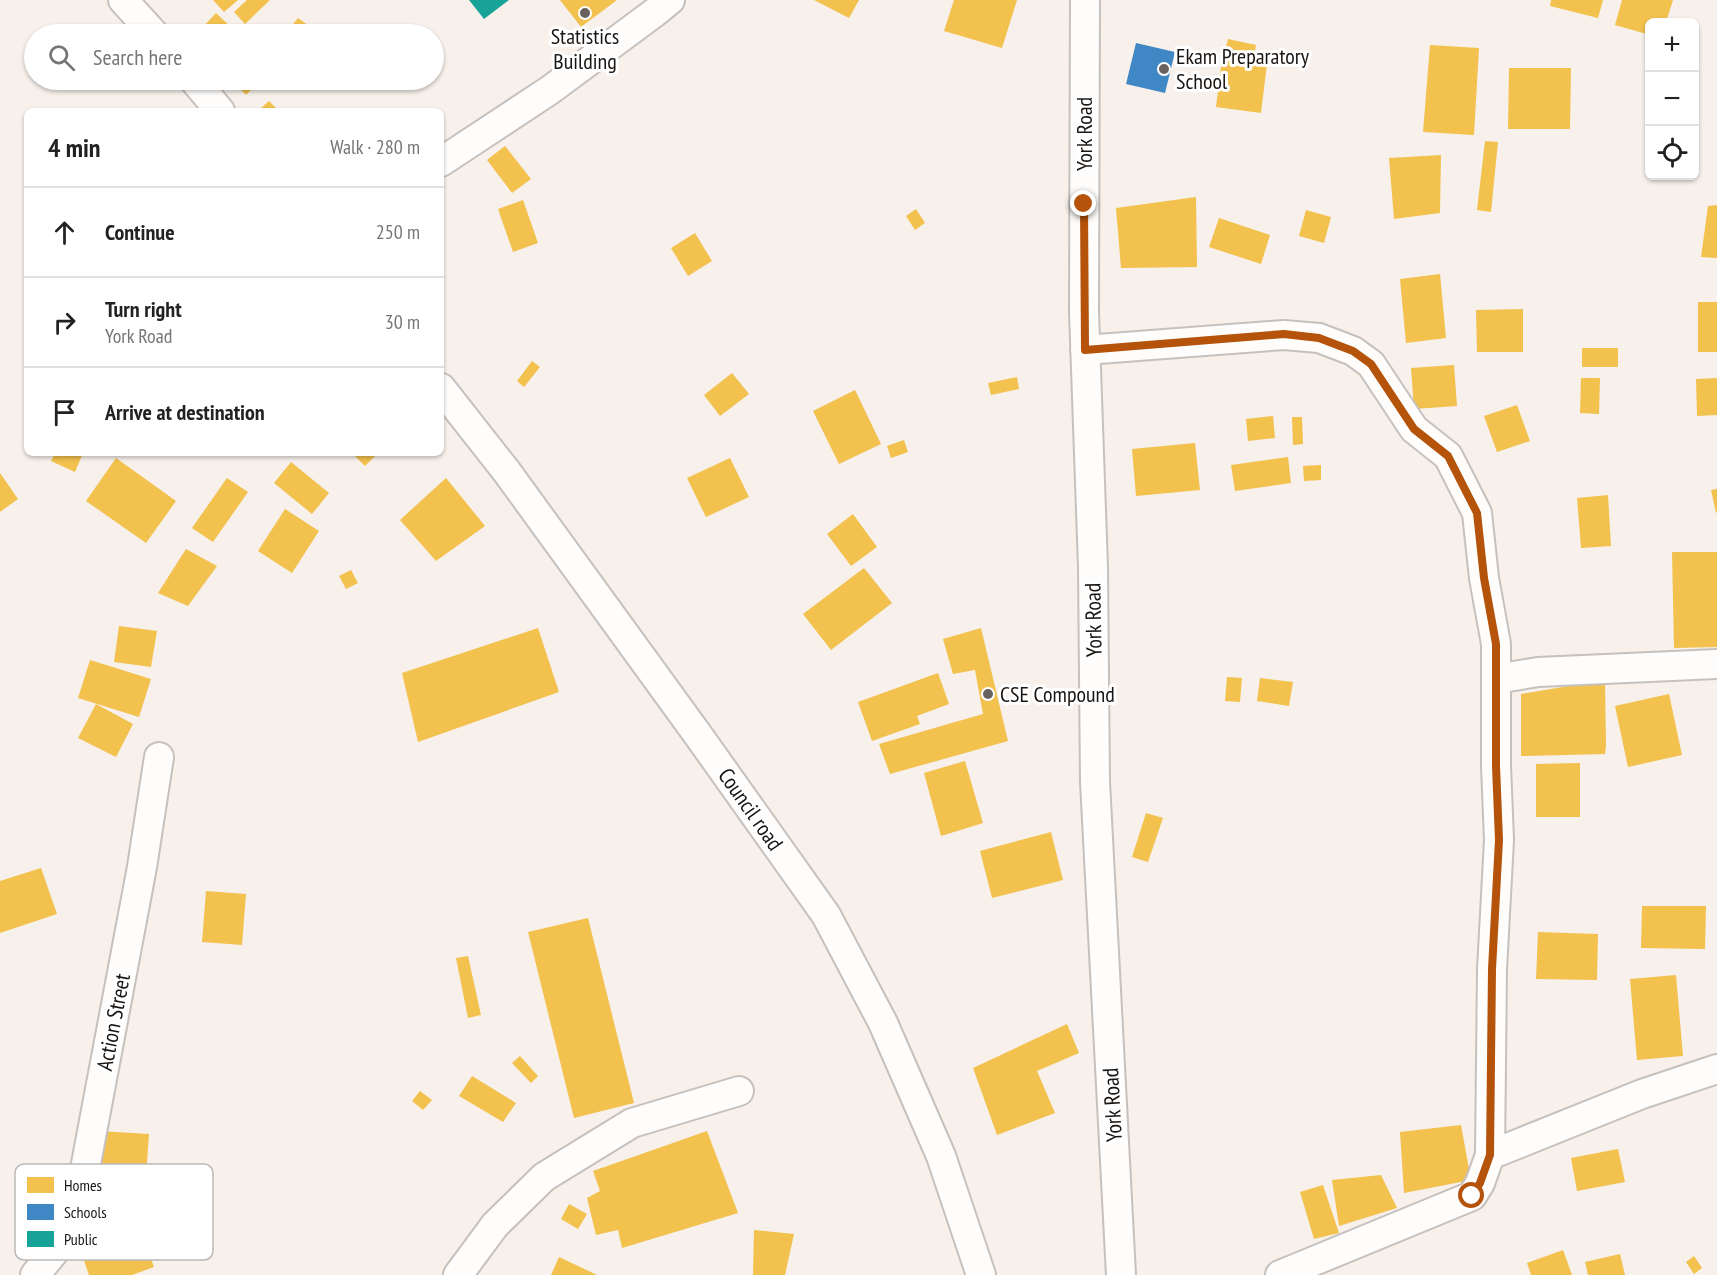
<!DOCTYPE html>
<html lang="en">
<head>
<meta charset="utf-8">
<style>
	:root { --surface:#fff; --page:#f6f6f6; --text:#222; --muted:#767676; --line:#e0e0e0 }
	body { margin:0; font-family:"PT Sans Narrow",sans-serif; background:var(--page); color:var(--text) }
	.controls { position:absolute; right:18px; top:18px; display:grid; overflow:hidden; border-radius:9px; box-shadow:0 2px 4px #0004 }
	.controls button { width:54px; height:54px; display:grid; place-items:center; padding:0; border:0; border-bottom:2px solid var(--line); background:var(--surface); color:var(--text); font:30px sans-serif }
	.stop { position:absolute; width:18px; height:18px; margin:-14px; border:4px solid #b45309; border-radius:50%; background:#fff }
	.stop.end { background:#b45309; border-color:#fff; box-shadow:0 2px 6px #0008 }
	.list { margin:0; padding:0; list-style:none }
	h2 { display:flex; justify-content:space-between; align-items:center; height:78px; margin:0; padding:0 24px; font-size:26px }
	h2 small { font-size:20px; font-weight:400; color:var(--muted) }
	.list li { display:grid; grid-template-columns:39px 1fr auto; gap:18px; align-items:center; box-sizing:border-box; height:90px; padding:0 24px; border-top:2px solid var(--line) }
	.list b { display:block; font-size:22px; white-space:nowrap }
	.list p { margin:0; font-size:20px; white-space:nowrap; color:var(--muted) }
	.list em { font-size:20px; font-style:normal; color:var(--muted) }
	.icon { flex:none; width:33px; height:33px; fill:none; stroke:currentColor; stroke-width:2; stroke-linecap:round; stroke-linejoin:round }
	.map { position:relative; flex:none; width:1717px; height:1275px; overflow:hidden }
	.search { position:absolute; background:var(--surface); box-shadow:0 2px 4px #0004; left:24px; top:24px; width:420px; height:66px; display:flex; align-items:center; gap:15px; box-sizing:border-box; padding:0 21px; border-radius:33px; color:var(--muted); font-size:22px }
	.panel { position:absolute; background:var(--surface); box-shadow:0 2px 4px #0004; left:24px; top:108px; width:420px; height:348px; border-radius:9px }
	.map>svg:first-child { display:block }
</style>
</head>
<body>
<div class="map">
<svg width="1717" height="1275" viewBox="0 0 1717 1275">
	<rect width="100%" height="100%" fill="#f7f0eb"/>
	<path fill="#f2c14e" d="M213,0H238L224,12Z
		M247,0H270L245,24L234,12Z
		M560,0H617L581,27Z
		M814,0H859L849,18Z
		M954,0H1017L1002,48L944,31Z
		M1551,0H1603L1598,18L1550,6Z
		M1622,0H1673L1666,22H1650V35L1615,25Z
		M216,13L235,31L231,34H211L203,27Z
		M298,18L320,34H285Z
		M1228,39L1256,45L1253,61L1224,55Z
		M1430,45L1479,48L1474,135L1423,132Z
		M1222,59L1267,64L1261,113L1216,107Z
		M1509,68H1571L1570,129H1508Z
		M246,80L254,87L246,95L238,87Z
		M269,101L276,108L273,111H262L260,109Z
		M1485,141L1498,142L1491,212L1477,210Z
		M505,146L531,179L512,193L487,160Z
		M1441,155L1440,213L1394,219L1389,158Z
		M1196,197L1197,267L1121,268L1116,208Z
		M523,200L538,243L513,252L498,209Z
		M1717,205V258L1701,257L1708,206Z
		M916,209L925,223L915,230L906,216Z
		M1306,210L1331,217L1324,243L1299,236Z
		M1219,218L1270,235L1261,264L1209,247Z
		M695,233L712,261L688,276L671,248Z
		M1440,274L1446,338L1406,343L1400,279Z
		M1698,302H1717V352H1698Z
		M1523,309V352H1477L1476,310Z
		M1582,348H1618V367H1582Z
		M532,361L540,367L524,387L517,381Z
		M1454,365L1457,406L1414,409L1411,368Z
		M732,373L749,394L720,416L704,395Z
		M1017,377L1019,389L991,395L988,383Z
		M1581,378H1600L1599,414L1580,413Z
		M1717,378V415L1697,416L1696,379Z
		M855,390L881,444L839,464L813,411Z
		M1517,405L1530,441L1497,452L1484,416Z
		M1273,416L1275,438L1248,441L1246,419Z
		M1292,417H1302L1303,444L1293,445Z
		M904,440L908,452L891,458L887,446Z
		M1195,443L1200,490L1136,496L1132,449Z
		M55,453H83L75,472L51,461Z
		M352,453H378L365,466Z
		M1288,457L1291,483L1235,491L1231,465Z
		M116,458L176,501L146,543L86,501Z
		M730,458L749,497L706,517L687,478Z
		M291,462L329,493L312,514L274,483Z
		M1321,465V480L1304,481L1303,466Z
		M0,473L18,499L0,512Z
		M227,478L248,492L213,542L192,528Z
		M446,478L485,526L436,561L400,520Z
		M1717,489V512L1716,513L1711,490Z
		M1608,495L1611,546L1581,548L1577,498Z
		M285,509L319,531L292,573L258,551Z
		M853,514L877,547L851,566L827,534Z
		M186,549L217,566L188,606L158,593Z
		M1672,552H1717V647L1674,648Z
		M864,568L892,603L831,650L803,614Z
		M351,570L358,583L346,589L339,576Z
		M119,626L157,631L151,667L114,662Z
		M538,628L559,692L418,742L402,673Z
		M981,628L1008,741L890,774L879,744L983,714L975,670L953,674L943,639Z
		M90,660L151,679L139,717L78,698Z
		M938,673L949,704L917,716L920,724L872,741L858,702Z
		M1227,677L1242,678L1240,702L1225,701Z
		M1260,678L1293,682L1289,706L1257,701Z
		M1605,680L1606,746L1605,754L1521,756V694Z
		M1669,694L1682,755L1628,767L1615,706Z
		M96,704L133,724L116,757L78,738Z
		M965,761L983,823L941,836L924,773Z
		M1580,763V817H1536V764Z
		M1146,813L1163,818L1148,862L1132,857Z
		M1051,832L1063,880L992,898L980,851Z
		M41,868L57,914L0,933V881Z
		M206,891L246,894L242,945L202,942Z
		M1642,906H1706L1705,949L1641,948Z
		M588,918L634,1103L574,1118L528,932Z
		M1538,932L1598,934L1597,980L1536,979Z
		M468,956L481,1015L468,1018L456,958Z
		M1676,975L1683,1056L1637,1060L1630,979Z
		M1067,1024L1079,1053L1037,1071L1055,1113L997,1135L973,1068Z
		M520,1056L538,1076L531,1083L512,1063Z
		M472,1076L516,1103L503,1122L459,1096Z
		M420,1091L432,1100L423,1110L412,1101Z
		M1461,1125L1471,1180L1404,1193L1400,1132Z
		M99,1131L149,1134L146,1177L96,1174Z
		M707,1131L738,1213L622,1248L618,1230L596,1235L587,1198L600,1191L593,1171Z
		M1618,1149L1625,1182L1577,1191L1571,1158Z
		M1381,1175L1397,1208L1339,1226L1332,1180Z
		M1323,1185L1339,1233L1314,1239L1300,1192Z
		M569,1204L587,1214L578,1229L561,1219Z
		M136,1217L154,1267L132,1275H89L76,1238Z
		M754,1230L794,1234L785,1275H753Z
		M1563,1250L1572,1275H1531L1527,1263Z
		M1620,1254L1625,1275H1588L1585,1262Z
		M1694,1256L1702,1268L1694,1274L1686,1262Z
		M559,1257L597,1275H551Z"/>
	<path fill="#3f88c5" d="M1136,43L1175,52L1165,93L1126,84Z"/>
	<path fill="#17a398" d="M469,0H509L484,19Z"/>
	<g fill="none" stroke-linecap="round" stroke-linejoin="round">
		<defs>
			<path id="minor" d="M123,0L154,34
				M1085,0L1084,312L1093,567L1095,782L1121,1275
				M194,80L220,111
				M441,162L550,90L654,13L670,0
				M1085,350L1284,335L1319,338L1353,351L1371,364L1414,429L1448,456L1477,513L1484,578L1496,644V766L1499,840L1492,969L1490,1155L1480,1183L1472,1196L1280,1275
				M441,388L507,472L698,735L826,915L883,1023L941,1156L981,1275
				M1496,679L1538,672L1717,664
				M1490,1155L1642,1094L1717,1069
				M35,1275L68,1235L78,1206L142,867L159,757
				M458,1275L495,1225L544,1177L632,1123L739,1091"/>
		</defs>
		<use href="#minor" stroke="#c6c1bd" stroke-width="32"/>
		<use href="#minor" stroke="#fefdfc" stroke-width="28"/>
	</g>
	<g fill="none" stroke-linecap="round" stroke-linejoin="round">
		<path stroke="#b45309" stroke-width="8" d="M1084,204L1085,350L1284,334L1319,338L1353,351L1371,364L1414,429L1448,456L1477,513L1484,578L1496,644V766L1499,840L1492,969L1490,1155L1480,1183L1472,1196"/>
	</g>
	<g fill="#67625e" stroke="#fff" stroke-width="2">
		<circle cx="585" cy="13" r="6"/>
		<circle cx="1164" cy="69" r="6"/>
		<circle cx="988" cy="694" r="6"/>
	</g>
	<g text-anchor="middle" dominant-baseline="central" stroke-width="6" stroke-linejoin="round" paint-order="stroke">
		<g font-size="22" fill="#191512" stroke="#fff" text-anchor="start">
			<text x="585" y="36" text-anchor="middle">Statistics<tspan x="585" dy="25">Building</tspan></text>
			<text x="1176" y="56">Ekam Preparatory<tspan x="1176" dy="25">School</tspan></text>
			<text x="1000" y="694">CSE Compound</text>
		</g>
		<g font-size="22" fill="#191512" stroke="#fff">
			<text transform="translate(1084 134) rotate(-90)">York Road</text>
			<text transform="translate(1093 620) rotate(-91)">York Road</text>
			<text transform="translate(751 809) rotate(55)">Council road</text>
			<text transform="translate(113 1022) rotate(-79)">Action Street</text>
			<text transform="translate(1112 1105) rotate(-93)">York Road</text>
		</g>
	</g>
	<rect x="15" y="1164" width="198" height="96" rx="9" fill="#fff" stroke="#bab9b8" stroke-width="1.5"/>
	<rect x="27" y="1177" width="27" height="16" fill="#f2c14e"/>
	<rect x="27" y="1204" width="27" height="16" fill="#3f88c5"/>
	<rect x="27" y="1231" width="27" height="16" fill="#17a398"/>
	<g font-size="16" fill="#191512">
		<text x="64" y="1191">Homes</text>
		<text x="64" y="1218">Schools</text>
		<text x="64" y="1245">Public</text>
	</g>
</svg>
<div class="controls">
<button>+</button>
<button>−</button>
<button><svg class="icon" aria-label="locate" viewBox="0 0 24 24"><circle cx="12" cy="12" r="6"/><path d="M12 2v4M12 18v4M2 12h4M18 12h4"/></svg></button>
</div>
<div class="stop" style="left:1472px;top:1196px"></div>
<div class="stop end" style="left:1084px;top:204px"></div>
<div class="search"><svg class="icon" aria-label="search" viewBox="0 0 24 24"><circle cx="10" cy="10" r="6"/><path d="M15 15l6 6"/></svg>Search here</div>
<section class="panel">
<h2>4 min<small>Walk · 280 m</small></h2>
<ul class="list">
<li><svg class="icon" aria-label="ahead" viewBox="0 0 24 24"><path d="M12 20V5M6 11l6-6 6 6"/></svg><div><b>Continue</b></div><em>250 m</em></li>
<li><svg class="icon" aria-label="right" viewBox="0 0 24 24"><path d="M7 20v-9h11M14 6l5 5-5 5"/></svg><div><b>Turn right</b><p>York Road</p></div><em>30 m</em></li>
<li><svg class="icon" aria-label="arrive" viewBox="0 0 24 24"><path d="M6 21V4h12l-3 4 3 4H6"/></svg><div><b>Arrive at destination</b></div></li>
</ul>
</section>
</div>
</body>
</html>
